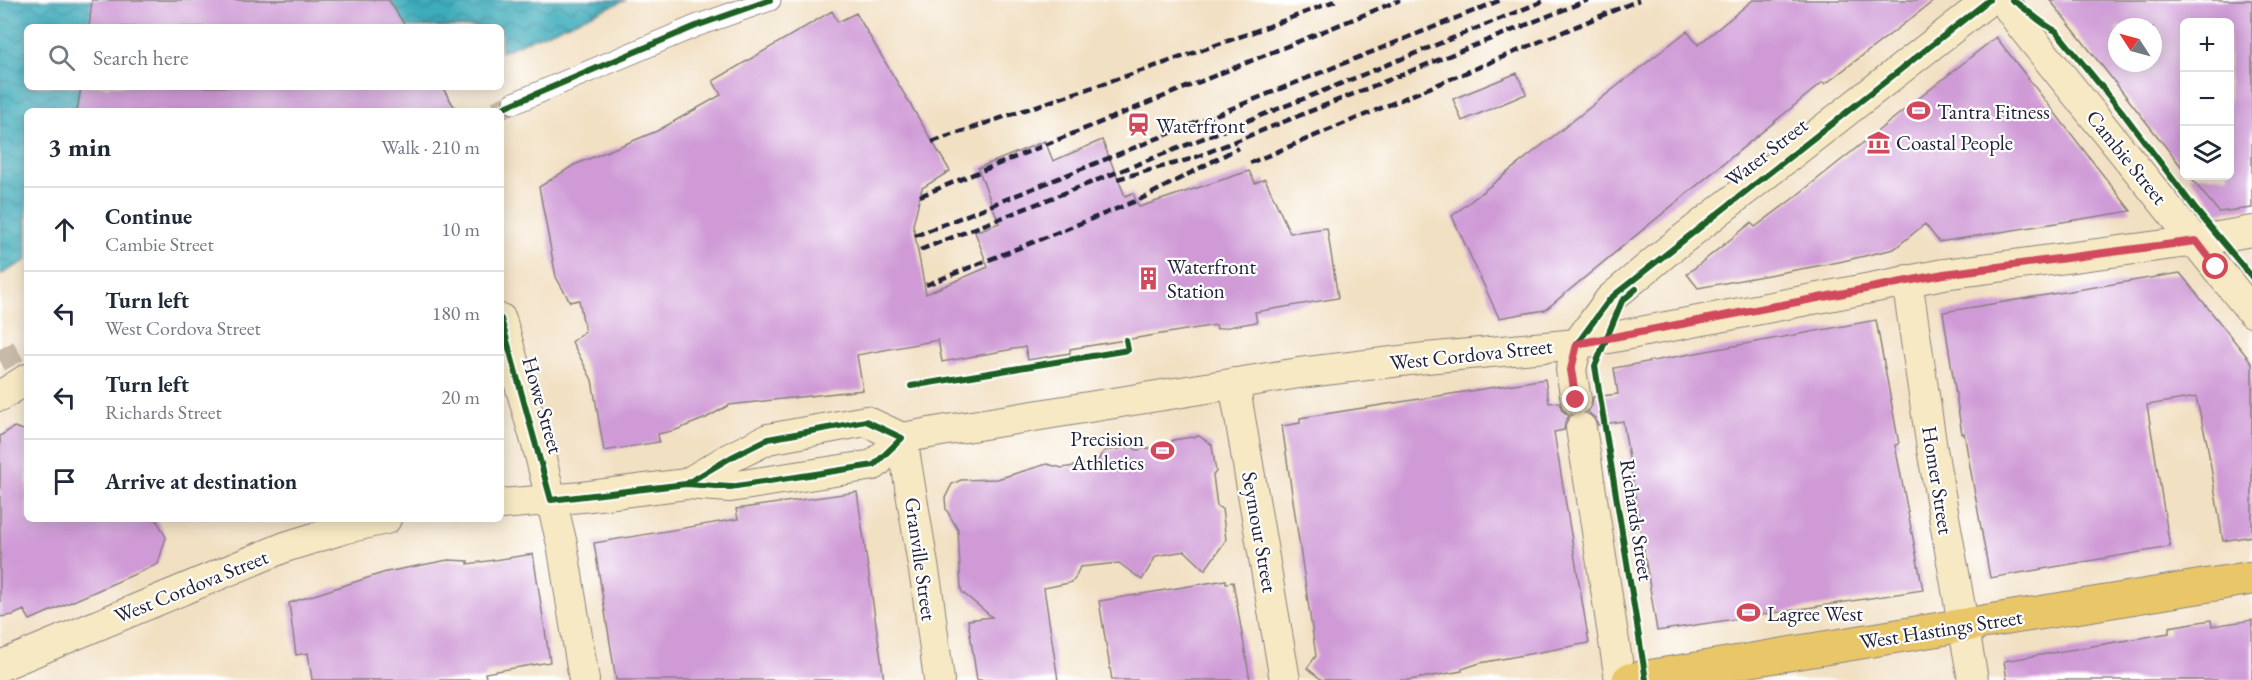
<!DOCTYPE html>
<html lang="en">
<head>
<meta charset="utf-8">
<style>
	:root { --surface:#fff; --page:#f2f2f3; --text:#1f2937; --muted:#747a83; --line:#e0e1e3 }
	body { margin:0; font-family:"EB Garamond",serif; background:var(--page); color:var(--text) }
	.controls { position:absolute; right:18px; top:18px; display:grid; overflow:hidden; border-radius:9px; box-shadow:0 3px 15px #0003 }
	.controls button { width:54px; height:54px; display:grid; place-items:center; padding:0; border:0; border-bottom:2px solid var(--line); background:var(--surface); color:var(--text); font:30px sans-serif }
	.compass { position:absolute; left:2108px; top:18px; width:54px; height:54px; border-radius:50%; background:var(--surface); box-shadow:0 3px 15px #0003; rotate:306deg }
	.stop { position:absolute; width:18px; height:18px; margin:-14px; border:4px solid #d1495b; border-radius:50%; background:#fff }
	.stop.end { background:#d1495b; border-color:#fff; box-shadow:0 2px 6px #0008 }
	.list { margin:0; padding:0; list-style:none }
	h2 { display:flex; justify-content:space-between; align-items:center; height:78px; margin:0; padding:0 24px; font-size:26px }
	h2 small { font-size:20px; font-weight:400; color:var(--muted) }
	.list li { display:grid; grid-template-columns:39px 1fr auto; gap:18px; align-items:center; box-sizing:border-box; height:84px; padding:0 24px; border-top:2px solid var(--line) }
	.list b { display:block; font-size:22px; white-space:nowrap }
	.list p { margin:0; font-size:20px; white-space:nowrap; color:var(--muted) }
	.list em { font-size:20px; font-style:normal; color:var(--muted) }
	.icon { flex:none; width:33px; height:33px; fill:none; stroke:currentColor; stroke-width:2; stroke-linecap:round; stroke-linejoin:round }
	.map { position:relative; flex:none; width:2252px; height:680px; overflow:hidden }
	.search { position:absolute; background:var(--surface); box-shadow:0 3px 15px #0003; left:24px; top:24px; width:480px; height:66px; display:flex; align-items:center; gap:15px; box-sizing:border-box; padding:0 21px; border-radius:9px; color:var(--muted); font-size:22px }
	.panel { position:absolute; background:var(--surface); box-shadow:0 3px 15px #0003; left:24px; top:108px; width:480px; height:414px; border-radius:9px }
	.map>svg:first-child { display:block }
</style>
</head>
<body>
<div class="map">
<svg width="2252" height="680" viewBox="0 0 2252 680">
	<defs>
		<pattern id="water-waves" width="16" height="10" patternUnits="userSpaceOnUse" patternTransform="scale(1.5)"><rect width="16" height="10" fill="#3eacbb"/><path d="M0 5q4-4 8 0t8 0" fill="none" stroke="#348c99"/></pattern>
	</defs>
	<rect width="100%" height="100%" fill="#fff"/>
	<filter id="ink" filterUnits="userSpaceOnUse"><feTurbulence type="fractalNoise" baseFrequency=".0167" numOctaves="2"/><feDisplacementMap in="SourceGraphic" scale="12" xChannelSelector="R" yChannelSelector="G"/><feConvolveMatrix kernelMatrix="1 2 1 2 8 2 1 2 1" color-interpolation-filters="sRGB"/></filter>
	<filter id="wash" filterUnits="userSpaceOnUse"><feTurbulence type="fractalNoise" baseFrequency=".008" numOctaves="4" result="noise"/><feDisplacementMap in="SourceGraphic" scale="24" xChannelSelector="R" yChannelSelector="G"/><feGaussianBlur stdDeviation="1.35" result="paint"/><feColorMatrix in="noise" values="0 0 0 0 0 0 0 0 0 0 0 0 0 0 0 0 0 1.4 0 .05"/><feComposite in="paint" operator="in"/></filter>
	<g filter="url(#wash)">
		<rect width="100%" height="100%" fill="#f2e0c3"/>
		<path fill="url(#water-waves)" stroke="#30677b" stroke-width="1.5" d="M0,0H626L501,52V27H27V87H427L383,111H27V260L0,275Z"/>
		<g id="blocks">
			<path fill="#cf9ad6" fill-rule="evenodd" d="M92,0H389L406,27H89Z
				M1753,0H1935L1825,84L1823,82L1545,310L1499,318L1452,216L1687,31L1698,45Z
				M2050,0H2252V208L2219,212L2189,176H2229V22H2184V170ZM2117,27H2153V63H2117Z
				M832,11L838,22L856,13L950,171L922,188L913,225L926,294L988,267L975,232L999,223L978,168L1045,141L1053,161L1102,140L1125,196L1133,193L1139,207L1249,171L1255,183L1265,179L1290,233L1327,228L1338,298L1255,312L1257,322L1217,329L1216,325L1070,349V353L1028,360L1025,347L942,362L938,340L857,355L863,390L729,405L706,418L676,430L658,434L659,442L604,451L592,380L572,342L585,331L579,300L570,302L556,277L539,187L574,165L657,131L721,95L713,81Z
				M1996,37L2131,211L1939,242L1925,224L1894,249L1839,262L1698,288L1687,274L1751,223L1755,227L1791,200Z
				M1517,73L1526,94L1462,121L1453,99Z
				M81,87H442L457,111H77Z
				M2180,273L2252,363V536L2223,541L2207,443L2196,397L2147,405L2170,547L1990,578L1964,433L1962,434L1943,312Z
				M1876,320L1899,444L1895,445L1923,590L1657,631L1623,421L1598,425L1595,418L1588,412L1592,405L1593,397L1618,394L1614,368Z
				M1545,379L1549,403L1559,402L1562,410L1569,416L1565,422L1564,430L1554,432L1589,643L1480,663L1462,669V671L1409,680H1322L1307,668L1316,656L1282,426L1300,423V418Z
				M14,427L27,431V519H156L166,537L158,564L30,620L24,610L13,615L0,617V436Z
				M1199,436L1212,445L1216,472L1213,475L1217,506L1222,509L1226,540L1205,570L1185,551L1156,556L1142,580L1119,563L1080,567L1074,580L1069,583L1044,588L1058,680H977L968,620L992,617L963,593L961,589L958,530L946,509L945,498L952,484L961,480L997,479L1047,464L1062,468L1097,462L1104,451L1132,447L1137,450L1169,445L1173,440Z
				M857,492L884,680H616L594,543L738,519L736,509Z
				M533,554L550,662L485,673L486,678L477,680H312L308,653L296,655L289,603L386,572L448,560L468,561V564Z
				M1226,580V583L1233,582L1250,680H1112L1099,601Z
				M2211,620L2212,626L2252,620V680H2007L2004,661L2169,633V627Z"/>
		</g>
	</g>
	<g filter="url(#ink)">
		<use href="#blocks" fill-opacity="0" stroke="#8a817f" stroke-width="1.5"/>
		<g fill="none" stroke-linecap="round" stroke-linejoin="round">
			<path stroke="#c8baa8" stroke-width="21" stroke-dasharray="21 10" stroke-linecap="butt" d="M496,111L514,103
				M0,361L27,346"/>
			<defs>
				<path id="street" d="M514,103L696,26L770,0"/>
				<path id="secondary" d="M2003,0L2023,28L2252,312
					M1907,280L1932,449L1973,680
					M501,319L540,455L562,544L584,680
					M1234,383L1285,680
					M0,396L27,379
					M1576,400L1571,370L1577,344L1610,299L1665,253L1989,0
					M1581,428L1620,680
					M902,438L927,589L939,680
					M686,484L730,458L768,439L866,421L902,438
					M501,504L582,497L686,484L730,487L874,465L902,438L941,431L1299,373L1426,358L1577,344L1944,274L2196,241L2252,231
					M0,666L285,547L346,528L386,519"/>
				<path id="primary" d="M1629,680L2252,578"/>
			</defs>
			<use href="#street" stroke="#8a817f" stroke-width="23"/>
			<use href="#secondary" stroke="#8a817f" stroke-width="32"/>
			<use href="#primary" stroke="#8a817f" stroke-width="35"/>
			<use href="#street" stroke="#fff" stroke-width="21"/>
			<use href="#secondary" stroke="#f6e9c3" stroke-width="30"/>
			<use href="#primary" stroke="#e9c769" stroke-width="33"/>
			<path stroke="#22223b" stroke-width="4.5" stroke-dasharray="9 4.5" stroke-linecap="butt" d="M932,142C1067,94 1204,53 1337,0
				M1250,163L1639,0
				M1117,179L1191,159L1588,0
				M920,196L1400,0
				M915,236L1501,0
				M920,250L1318,93L1546,0
				M926,285L1141,199L1238,148"/>
			<defs>
				<path id="cycleway" d="M2012,0C2029,10 2038,22 2056,31L2123,113L2196,210L2252,277
					M496,111L696,26L770,0
					M1636,289L1622,301L1595,366L1646,680
					M501,319L551,500L686,484L730,487L874,465L902,438L866,421L768,439L730,458L686,484
					M1577,344L1610,299L1618,292L1989,0
					M911,386L1128,350L1126,340"/>
			</defs>
			<use href="#cycleway" stroke="#fff" stroke-width="10"/>
			<use href="#cycleway" stroke="#1b5e20" stroke-width="6"/>
		</g>
	</g>
	<g fill="none" stroke-linecap="round" stroke-linejoin="round" filter="url(#ink)">
		<path stroke="#d1495b" stroke-width="8" d="M1576,400L1571,370L1577,344L1944,274L2196,241L2216,267"/>
	</g>
	<defs>
		<symbol id="stadium-bare" viewBox="-9 -9 18 18"><path d="M0-5a6.5 5 0 1 0 0 10a6.5 5 0 1 0 0-10ZM-3.5-1.8h7v3.6h-7Z" fill="#d1495b" stroke="#fff" stroke-width="2.5" paint-order="stroke"/></symbol>
		<symbol id="station-bare" viewBox="-9 -9 18 18"><path d="M-3-6H3Q5-6 5-4V2Q5 4 3 4L4.5 6H3L1.5 4h-3L-3 6H-4.5L-3 4Q-5 4-5 2V-4Q-5-6-3-6ZM-3.5-4v3h7v-3ZM-3.5 1v1.5H-2V1ZM2 1v1.5H3.5V1Z" fill="#d1495b" stroke="#fff" stroke-width="2.5" paint-order="stroke"/></symbol>
		<symbol id="museum-bare" viewBox="-9 -9 18 18"><path d="M0-6L6-3V-2H-6V-3ZM-5-1h2V3h-2ZM-1-1h2V3h-2ZM3-1h2V3H3ZM-6 4H6V6H-6Z" fill="#d1495b" stroke="#fff" stroke-width="2.5" paint-order="stroke"/></symbol>
		<symbol id="building-bare" viewBox="-9 -9 18 18"><path d="M-4-6H4V6H1V3H-1V6H-4ZM-2.5-4.3h1.7v1.8h-1.7ZM.8-4.3h1.7v1.8H.8ZM-2.5-1h1.7V.8h-1.7ZM.8-1h1.7V.8H.8Z" fill="#d1495b" stroke="#fff" stroke-width="2.5" paint-order="stroke"/></symbol>
	</defs>
	<g fill-rule="evenodd">
		<use href="#stadium-bare" x="1902" y="94" width="33" height="33"/>
		<use href="#station-bare" x="1122" y="108" width="33" height="33"/>
		<use href="#museum-bare" x="1862" y="126" width="33" height="33"/>
		<use href="#building-bare" x="1132" y="262" width="33" height="33"/>
		<use href="#stadium-bare" x="1146" y="434" width="33" height="33"/>
		<use href="#stadium-bare" x="1732" y="596" width="33" height="33"/>
	</g>
	<g text-anchor="middle" dominant-baseline="central" stroke-width="4.5" stroke-linejoin="round" paint-order="stroke">
		<g font-size="21" fill="#22223b" stroke="#fff" text-anchor="start">
			<text x="1937" y="111">Tantra Fitness</text>
			<text x="1156" y="125">Waterfront</text>
			<text x="1896" y="142">Coastal People</text>
			<text x="1167" y="266">Waterfront<tspan x="1167" dy="24">Station</tspan></text>
			<text x="1144" y="438" text-anchor="end">Precision<tspan x="1144" dy="24">Athletics</tspan></text>
			<text x="1767" y="613">Lagree West</text>
		</g>
		<g font-size="21" fill="#22223b" stroke="#fff">
			<text transform="translate(1766 152) rotate(-38)">Water Street</text>
			<text transform="translate(2127 157) rotate(51)">Cambie Street</text>
			<text transform="translate(1471 354) rotate(-6)">West Cordova Street</text>
			<text transform="translate(543 405) rotate(74)">Howe Street</text>
			<text transform="translate(1938 480) rotate(81)">Homer Street</text>
			<text transform="translate(1637 520) rotate(81)">Richards Street</text>
			<text transform="translate(1260 532) rotate(80)">Seymour Street</text>
			<text transform="translate(921 559) rotate(82)">Granville Street</text>
			<text transform="translate(191 586) rotate(-22)">West Cordova Street</text>
			<text transform="translate(1941 629) rotate(-9)">West Hastings Street</text>
		</g>
	</g>
</svg>
<div class="controls">
<button>+</button>
<button>−</button>
<button><svg class="icon" aria-label="layers" viewBox="0 0 24 24"><path d="M12 4l9 5-9 5-9-5zM3 14l9 5 9-5"/></svg></button>
</div>
<svg class="compass" viewBox="-18 -18 36 36"><path d="M0-13l5 13h-10z" fill="#e53935"/><path d="M0 13l5-13h-10z" fill="#747a83"/></svg>
<div class="stop" style="left:2216px;top:267px"></div>
<div class="stop end" style="left:1576px;top:400px"></div>
<div class="search"><svg class="icon" aria-label="search" viewBox="0 0 24 24"><circle cx="10" cy="10" r="6"/><path d="M15 15l6 6"/></svg>Search here</div>
<section class="panel">
<h2>3 min<small>Walk · 210 m</small></h2>
<ul class="list">
<li><svg class="icon" aria-label="ahead" viewBox="0 0 24 24"><path d="M12 20V5M6 11l6-6 6 6"/></svg><div><b>Continue</b><p>Cambie Street</p></div><em>10 m</em></li>
<li><svg class="icon" aria-label="left" viewBox="0 0 24 24"><path d="M17 20v-9H6M10 6l-5 5 5 5"/></svg><div><b>Turn left</b><p>West Cordova Street</p></div><em>180 m</em></li>
<li><svg class="icon" aria-label="left" viewBox="0 0 24 24"><path d="M17 20v-9H6M10 6l-5 5 5 5"/></svg><div><b>Turn left</b><p>Richards Street</p></div><em>20 m</em></li>
<li><svg class="icon" aria-label="arrive" viewBox="0 0 24 24"><path d="M6 21V4h12l-3 4 3 4H6"/></svg><div><b>Arrive at destination</b></div></li>
</ul>
</section>
</div>
</body>
</html>
